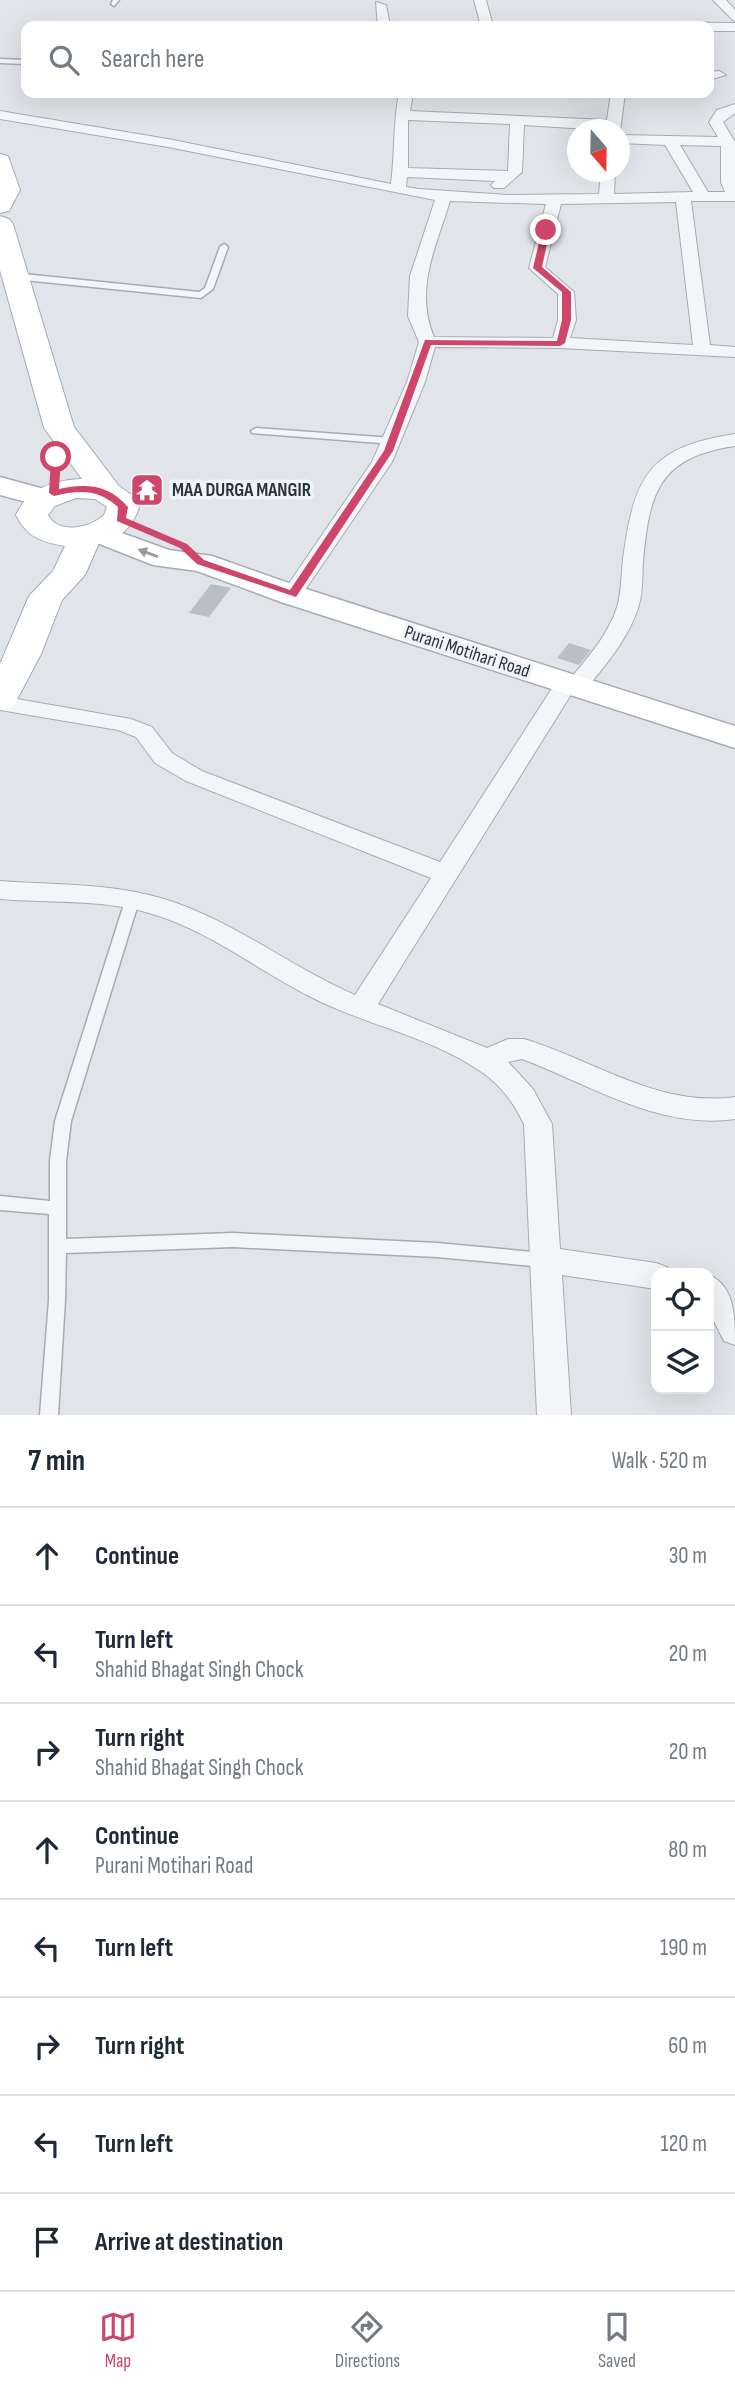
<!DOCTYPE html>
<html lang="en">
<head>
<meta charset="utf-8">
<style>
	:root { --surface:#fff; --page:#f2f2f3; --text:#1f2937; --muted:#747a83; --line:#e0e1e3; --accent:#ce4669 }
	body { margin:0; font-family:"Sofia Sans Condensed",sans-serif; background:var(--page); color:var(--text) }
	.controls { position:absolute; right:21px; bottom:21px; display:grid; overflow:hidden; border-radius:14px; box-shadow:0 7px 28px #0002 }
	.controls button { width:63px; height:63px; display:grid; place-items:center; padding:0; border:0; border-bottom:2px solid var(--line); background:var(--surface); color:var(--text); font:35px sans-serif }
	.compass { position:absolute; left:567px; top:119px; width:63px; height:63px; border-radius:50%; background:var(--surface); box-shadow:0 7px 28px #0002; rotate:160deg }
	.stop { position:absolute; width:21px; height:21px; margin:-16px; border:5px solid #ce4669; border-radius:50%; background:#fff }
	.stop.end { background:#ce4669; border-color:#fff; box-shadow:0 2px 7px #0008 }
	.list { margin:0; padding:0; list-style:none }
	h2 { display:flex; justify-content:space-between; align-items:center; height:91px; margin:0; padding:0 28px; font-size:30px }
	h2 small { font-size:23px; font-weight:400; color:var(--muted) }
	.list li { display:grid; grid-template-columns:46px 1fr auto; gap:21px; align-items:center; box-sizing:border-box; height:98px; padding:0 28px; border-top:2px solid var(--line) }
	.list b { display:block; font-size:26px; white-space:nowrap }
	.list p { margin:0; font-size:23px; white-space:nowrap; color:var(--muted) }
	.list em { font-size:23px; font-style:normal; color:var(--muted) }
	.icon { flex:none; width:38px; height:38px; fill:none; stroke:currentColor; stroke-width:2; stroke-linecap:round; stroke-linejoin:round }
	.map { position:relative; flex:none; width:735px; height:1415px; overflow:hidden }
	.search { position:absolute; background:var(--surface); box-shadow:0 7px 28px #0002; left:21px; right:21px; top:21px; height:77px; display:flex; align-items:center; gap:18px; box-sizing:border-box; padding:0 24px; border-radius:14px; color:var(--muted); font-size:26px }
	.sheet { height:875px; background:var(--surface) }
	nav { display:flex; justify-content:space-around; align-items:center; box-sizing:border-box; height:98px; border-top:2px solid var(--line); background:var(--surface); font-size:19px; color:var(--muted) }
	nav a { display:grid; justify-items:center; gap:4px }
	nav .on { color:var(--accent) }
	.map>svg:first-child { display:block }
</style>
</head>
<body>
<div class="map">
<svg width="735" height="1415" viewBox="0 0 735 1415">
	<rect width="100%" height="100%" fill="#e1e5e9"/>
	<path fill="#b8bfc6" d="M211,584L231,588L209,617L189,613Z
		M569,643L591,650L579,665L557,658Z"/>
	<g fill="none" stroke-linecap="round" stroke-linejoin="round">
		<defs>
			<path id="lane" d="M113,0H119L114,6L111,4Z
				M0,59L26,60V64L0,63Z
				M224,244L228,247L213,289L201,298L14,279L10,276L14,273L199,292L205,288L220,247Z
				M256,428L393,438L398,441L393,444L252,433L251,431Z
				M132,896L137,898L139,901L71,1121L66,1161V1239L233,1233L437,1243L544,1253L550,1255L552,1260L550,1265L544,1267L437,1257L233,1247L66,1253L65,1300L58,1415H40L49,1300V1214L0,1210V1196L50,1201V1161L55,1121L125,901L127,898Z"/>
			<path id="street" d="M474,0H486L493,26H481Z
				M713,0H726L735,10V22Z
				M376,2L386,5L390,26H378Z
				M632,22L735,23V31H709V26H626Z
				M709,72L719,71L726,75L709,80Z
				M399,93H413L410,111L607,120L611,93H625L620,131L524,125L522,172L504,188H494L491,185L495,181L407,177L406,187L419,189L508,195L599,194L601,172H615L614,194L693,192L665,145L620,143V135L718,137L709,122L717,110L735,104V113L723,122L735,142V201H691L710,345L735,347V357L560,348L435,347L425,382L392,462L299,599L292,601L281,595L372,462L407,382L419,342L408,316L410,276L435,200L168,147L0,119V111L168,139L391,184C395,154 393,123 399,93ZM408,120L510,124L508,171L408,168ZM680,145L721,146V182L725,192H708ZM450,201L546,204L529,268L558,294V320L553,338L434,337C414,289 436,247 450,201ZM676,202L693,345L570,338L576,320L574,292L545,267L561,204Z
				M735,434V446C660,457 649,491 643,562C642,577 643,591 639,605C629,639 605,665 584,692L572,693L378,1004L487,1048L508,1039H524C594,1060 659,1108 735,1097V1119C659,1130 591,1085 522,1059L508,1062L533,1089L552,1124L560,1249L656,1263L667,1267L670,1273H656V1289L562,1275L571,1415H537L524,1124C514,1103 500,1084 480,1071C432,1038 371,1026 319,1001C262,974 210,930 149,913C101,899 49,903 0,899V881C55,885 111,883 164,899C233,920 290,967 355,995L431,878L186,781L155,763L136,737L118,730L0,710V696L131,719L152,727L172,753L202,771L440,862L558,679L571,678C589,656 608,635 617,607C622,591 621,575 623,559C634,475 650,447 735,434Z
				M709,1275C735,1286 735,1317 735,1345L724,1341L709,1312Z"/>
			<path id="secondary" d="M0,477L55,492L59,498L55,504L45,507L0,495Z
				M97,524L169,550L212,556L303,588L735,726V748L281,602L197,571L153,565L87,539L82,533L87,527Z"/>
			<path id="primary" d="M0,154L8,156L20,190L9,211L0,213Z
				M0,216L9,219L13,224L74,427L119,486L130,494L139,507C133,528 120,538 99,543L85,575L62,600L41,654L13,707L0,710V664L29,596L53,571L65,546C41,542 27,537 16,515C28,488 54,480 82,479L44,428L0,270ZM76,498L95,499L107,507L104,515C90,528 59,535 48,515L55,506Z"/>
		</defs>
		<use href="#lane" stroke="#a6acb3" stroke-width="3"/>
		<use href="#street" stroke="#a6acb3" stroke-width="2"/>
		<use href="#secondary" stroke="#a6acb3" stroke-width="3"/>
		<use href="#primary" stroke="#a0abb5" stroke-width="2"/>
		<use href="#lane" fill="#f3f5f8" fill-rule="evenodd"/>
		<use href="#street" fill="#f3f5f8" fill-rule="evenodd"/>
		<use href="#secondary" fill="#fff" fill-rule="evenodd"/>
		<use href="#primary" fill="#fff" fill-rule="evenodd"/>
	</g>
	<defs><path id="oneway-solid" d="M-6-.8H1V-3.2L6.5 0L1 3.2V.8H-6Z" transform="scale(1.75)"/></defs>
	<use fill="#949aa0" href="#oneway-solid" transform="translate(148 553) rotate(-159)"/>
	<path fill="#ce4669" d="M546,227L550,230L542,267L571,292V320L565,343L560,346L431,345L393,451L296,597L197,564L180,548L117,521L118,507C97,489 81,490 54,496L49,493L51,457L56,454L61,457L59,489C87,483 109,485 128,507L126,518L187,544L204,560L290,590L384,451L425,340L557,341L562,320V292L533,268L542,230Z"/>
	<defs>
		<symbol id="temple-square" viewBox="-11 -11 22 22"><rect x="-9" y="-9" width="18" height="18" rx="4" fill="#ce4669" stroke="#f0f4f7"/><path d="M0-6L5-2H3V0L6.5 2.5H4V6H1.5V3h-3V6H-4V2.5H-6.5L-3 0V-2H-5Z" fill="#fff"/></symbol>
	</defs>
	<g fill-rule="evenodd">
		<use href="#temple-square" x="128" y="471" width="38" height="38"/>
	</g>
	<g text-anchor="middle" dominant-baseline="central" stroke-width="7" stroke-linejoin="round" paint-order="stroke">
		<g font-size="19" font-weight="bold" fill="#293441" stroke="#f0f4f7" text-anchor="start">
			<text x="172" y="490">MAA DURGA MANGIR</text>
		</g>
		<g font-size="19" fill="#293441" stroke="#f0f4f7">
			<text transform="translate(467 652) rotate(18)">Purani Motihari Road</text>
		</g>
	</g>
</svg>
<div class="controls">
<button><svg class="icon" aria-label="locate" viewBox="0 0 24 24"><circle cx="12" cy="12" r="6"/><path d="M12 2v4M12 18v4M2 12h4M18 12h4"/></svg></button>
<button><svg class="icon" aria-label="layers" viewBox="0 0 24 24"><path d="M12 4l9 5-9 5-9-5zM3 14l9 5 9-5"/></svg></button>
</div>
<svg class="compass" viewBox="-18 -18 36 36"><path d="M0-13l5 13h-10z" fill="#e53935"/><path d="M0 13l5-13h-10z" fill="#747a83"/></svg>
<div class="stop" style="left:56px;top:457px"></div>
<div class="stop end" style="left:546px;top:230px"></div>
<div class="search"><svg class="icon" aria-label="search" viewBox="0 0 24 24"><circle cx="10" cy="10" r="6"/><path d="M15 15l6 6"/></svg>Search here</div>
</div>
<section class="sheet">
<h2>7 min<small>Walk · 520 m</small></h2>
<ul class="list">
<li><svg class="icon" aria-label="ahead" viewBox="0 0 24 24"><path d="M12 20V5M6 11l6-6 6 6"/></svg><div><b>Continue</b></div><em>30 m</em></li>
<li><svg class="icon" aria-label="left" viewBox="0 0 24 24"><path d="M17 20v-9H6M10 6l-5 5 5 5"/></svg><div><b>Turn left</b><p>Shahid Bhagat Singh Chock</p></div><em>20 m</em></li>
<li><svg class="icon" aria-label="right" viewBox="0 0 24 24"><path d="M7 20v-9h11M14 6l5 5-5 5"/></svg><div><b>Turn right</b><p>Shahid Bhagat Singh Chock</p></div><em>20 m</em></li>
<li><svg class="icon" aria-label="ahead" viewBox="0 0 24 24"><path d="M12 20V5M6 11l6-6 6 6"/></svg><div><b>Continue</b><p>Purani Motihari Road</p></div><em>80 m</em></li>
<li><svg class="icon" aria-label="left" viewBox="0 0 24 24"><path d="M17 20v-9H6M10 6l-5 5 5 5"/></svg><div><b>Turn left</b></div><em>190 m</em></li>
<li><svg class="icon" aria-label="right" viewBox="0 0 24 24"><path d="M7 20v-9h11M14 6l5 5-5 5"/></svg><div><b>Turn right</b></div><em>60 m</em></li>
<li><svg class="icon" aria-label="left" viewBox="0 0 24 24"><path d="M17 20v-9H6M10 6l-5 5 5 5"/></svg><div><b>Turn left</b></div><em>120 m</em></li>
<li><svg class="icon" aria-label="arrive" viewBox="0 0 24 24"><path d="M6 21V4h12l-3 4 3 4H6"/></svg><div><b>Arrive at destination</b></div></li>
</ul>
</section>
<nav>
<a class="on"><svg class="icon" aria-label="map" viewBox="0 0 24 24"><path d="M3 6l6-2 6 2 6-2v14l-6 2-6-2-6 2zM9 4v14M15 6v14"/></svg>Map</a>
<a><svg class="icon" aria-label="directions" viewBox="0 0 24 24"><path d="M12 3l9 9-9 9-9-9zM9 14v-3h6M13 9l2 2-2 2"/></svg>Directions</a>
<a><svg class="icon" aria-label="saved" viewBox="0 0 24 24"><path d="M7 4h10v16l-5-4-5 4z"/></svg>Saved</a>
</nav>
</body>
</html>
